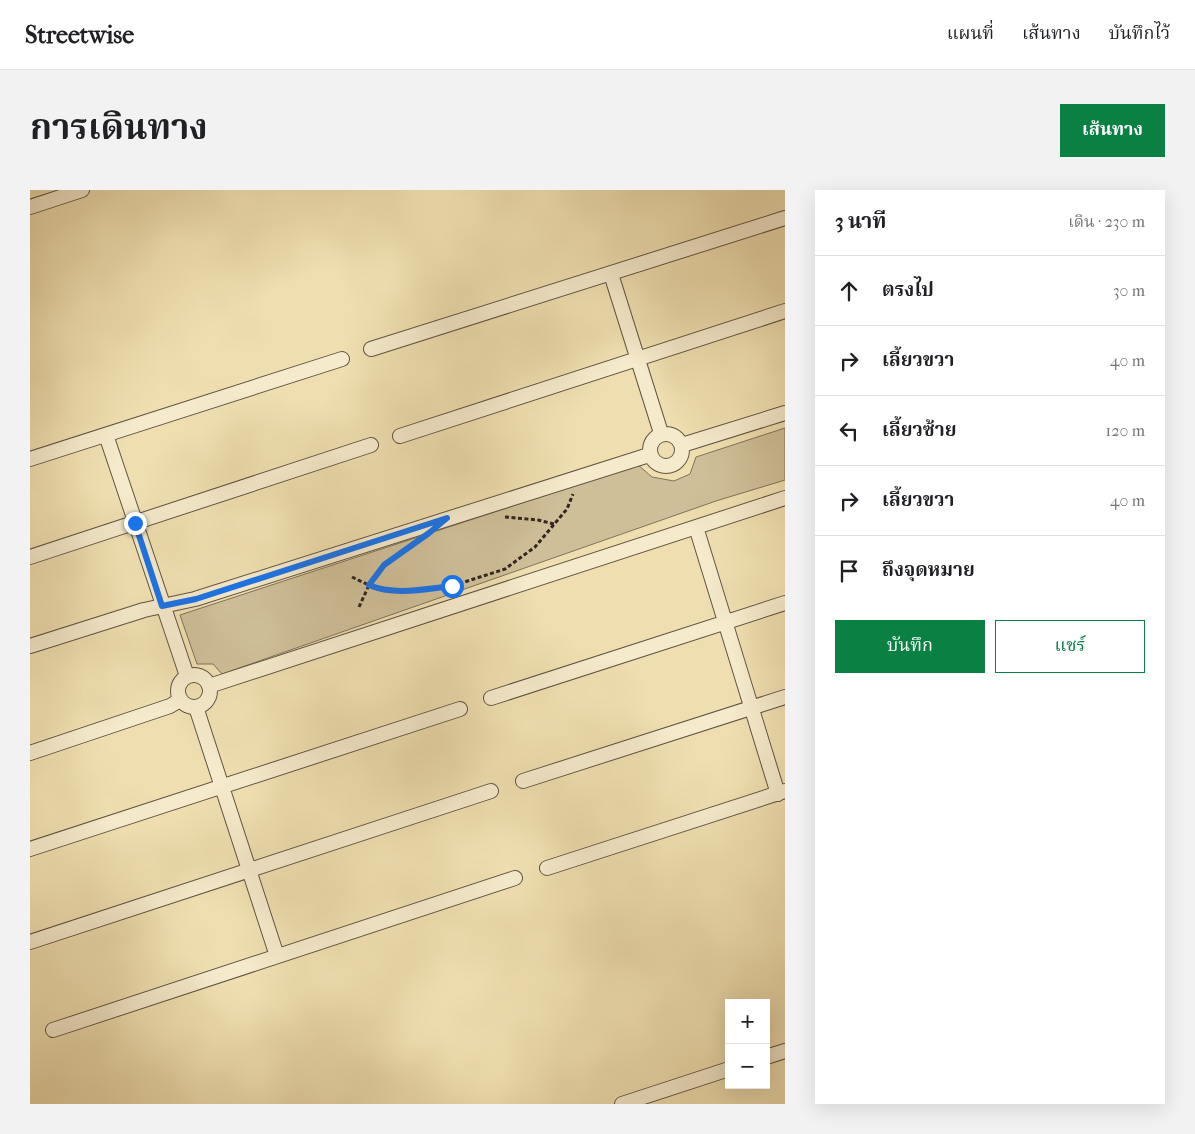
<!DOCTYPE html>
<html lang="th">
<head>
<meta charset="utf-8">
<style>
	:root { --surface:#fff; --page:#f2f2f2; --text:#202124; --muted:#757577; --line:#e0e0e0; --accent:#0b8043 }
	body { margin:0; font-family:"IM FELL French Canon","Noto Serif Thai",serif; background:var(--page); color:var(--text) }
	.controls { position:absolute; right:15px; bottom:15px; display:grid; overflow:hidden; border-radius:0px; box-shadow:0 5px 20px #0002 }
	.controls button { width:45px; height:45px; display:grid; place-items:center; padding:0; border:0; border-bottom:1px solid var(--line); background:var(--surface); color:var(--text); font:25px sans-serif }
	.stop { position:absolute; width:15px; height:15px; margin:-11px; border:4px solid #1a73e8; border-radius:50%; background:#fff }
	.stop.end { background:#1a73e8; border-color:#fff; box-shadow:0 1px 5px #0008 }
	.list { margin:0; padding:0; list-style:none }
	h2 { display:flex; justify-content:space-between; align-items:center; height:65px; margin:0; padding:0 20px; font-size:21px }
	h2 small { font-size:16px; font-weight:400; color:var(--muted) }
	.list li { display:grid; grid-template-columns:32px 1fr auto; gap:15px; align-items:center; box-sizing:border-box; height:70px; padding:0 20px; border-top:1px solid var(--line) }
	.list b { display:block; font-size:19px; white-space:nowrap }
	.list em { font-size:16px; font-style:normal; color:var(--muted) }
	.actions { display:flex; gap:10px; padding:15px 20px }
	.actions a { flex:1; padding:11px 0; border:1px solid var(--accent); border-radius:0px; text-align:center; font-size:18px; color:var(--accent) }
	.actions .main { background:var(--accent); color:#fff }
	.icon { flex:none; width:28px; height:28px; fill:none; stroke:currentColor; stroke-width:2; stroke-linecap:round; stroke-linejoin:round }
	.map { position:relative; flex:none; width:755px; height:914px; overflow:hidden; border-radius:0px }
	header { display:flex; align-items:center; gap:30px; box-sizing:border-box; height:70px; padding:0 25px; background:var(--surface); border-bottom:1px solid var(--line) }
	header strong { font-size:24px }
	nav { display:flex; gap:28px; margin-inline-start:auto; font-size:18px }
	.intro { display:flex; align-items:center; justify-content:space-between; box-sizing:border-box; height:120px; padding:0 30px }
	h1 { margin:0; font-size:35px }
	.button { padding:12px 22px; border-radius:0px; background:var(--accent); color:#fff; font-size:18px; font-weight:700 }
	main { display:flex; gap:30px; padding:0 30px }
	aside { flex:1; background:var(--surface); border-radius:0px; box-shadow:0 5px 20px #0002 }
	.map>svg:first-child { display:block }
</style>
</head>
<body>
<header>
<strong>Streetwise</strong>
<nav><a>แผนที่</a><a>เส้นทาง</a><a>บันทึกไว้</a></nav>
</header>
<div class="intro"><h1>การเดินทาง</h1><a class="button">เส้นทาง</a></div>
<main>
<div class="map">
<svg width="755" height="914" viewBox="0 0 755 914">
	<rect width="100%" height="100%" fill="#efdfb0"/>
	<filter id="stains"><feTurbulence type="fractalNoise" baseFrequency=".004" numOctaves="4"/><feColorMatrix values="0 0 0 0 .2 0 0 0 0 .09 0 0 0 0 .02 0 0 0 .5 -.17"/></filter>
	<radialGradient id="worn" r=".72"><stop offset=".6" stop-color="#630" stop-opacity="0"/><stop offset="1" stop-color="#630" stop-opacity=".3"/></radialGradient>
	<path fill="#cfbf98" stroke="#80725c" d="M755,238V290L686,311L192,484L183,474H167L150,425L608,275L622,287L644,291L660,284L666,267Z"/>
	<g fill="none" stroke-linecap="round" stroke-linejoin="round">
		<defs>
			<path id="street" d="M0,17L52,0
				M581,84L631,243
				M341,159L755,28
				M620 260a16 16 0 1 1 32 0a16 16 0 1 1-32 0Z
				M76,245L157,486
				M370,246L755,121
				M652,255L755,223
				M0,269L312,169
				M666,337L748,604
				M0,367L341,255
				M0,456L114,420L165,409L619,265
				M148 501a16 16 0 1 1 32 0a16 16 0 1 1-32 0Z
				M179,496L755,308
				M461,508L755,413
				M166,517L247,766
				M0,563L140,516L150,510
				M493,591L755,507
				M0,659L430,519
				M517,678L755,601
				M0,752L461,601
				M23,840L485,688
				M736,867L755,861
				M592,914L699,879"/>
		</defs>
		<use href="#street" stroke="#615444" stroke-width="16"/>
		<path stroke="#322520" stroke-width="3" stroke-dasharray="4 2.5" stroke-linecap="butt" d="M475,327L508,330L524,334
			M322,387L347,399L375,401L422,396L475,379L505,357L537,319L543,304
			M329,417L339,395L354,375L378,358"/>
		<use href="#street" stroke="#f5eacc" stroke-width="14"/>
	</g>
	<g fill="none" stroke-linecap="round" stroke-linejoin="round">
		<path stroke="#1a73e8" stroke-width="6" d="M105,333L132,416L166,409L417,328L399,343L354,375L339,395C364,406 395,399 422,396"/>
	</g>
	<rect width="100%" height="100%" filter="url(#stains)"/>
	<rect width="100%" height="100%" fill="url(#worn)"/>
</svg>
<div class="controls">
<button>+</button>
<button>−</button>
</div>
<div class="stop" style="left:422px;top:396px"></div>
<div class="stop end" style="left:105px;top:333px"></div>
</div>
<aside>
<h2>3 นาที<small>เดิน · 230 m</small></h2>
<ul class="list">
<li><svg class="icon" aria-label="ahead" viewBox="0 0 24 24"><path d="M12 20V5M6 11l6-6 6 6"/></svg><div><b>ตรงไป</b></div><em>30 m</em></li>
<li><svg class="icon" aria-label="right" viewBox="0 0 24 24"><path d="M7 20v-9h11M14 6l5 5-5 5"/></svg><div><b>เลี้ยวขวา</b></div><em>40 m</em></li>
<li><svg class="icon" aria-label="left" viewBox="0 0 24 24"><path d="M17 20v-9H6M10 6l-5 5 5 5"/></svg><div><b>เลี้ยวซ้าย</b></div><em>120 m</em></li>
<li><svg class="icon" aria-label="right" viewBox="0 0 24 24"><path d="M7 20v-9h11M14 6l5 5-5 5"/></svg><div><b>เลี้ยวขวา</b></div><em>40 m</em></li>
<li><svg class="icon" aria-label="arrive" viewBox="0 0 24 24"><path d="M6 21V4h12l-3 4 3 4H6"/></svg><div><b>ถึงจุดหมาย</b></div></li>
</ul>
<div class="actions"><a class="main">บันทึก</a><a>แชร์</a></div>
</aside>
</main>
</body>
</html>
